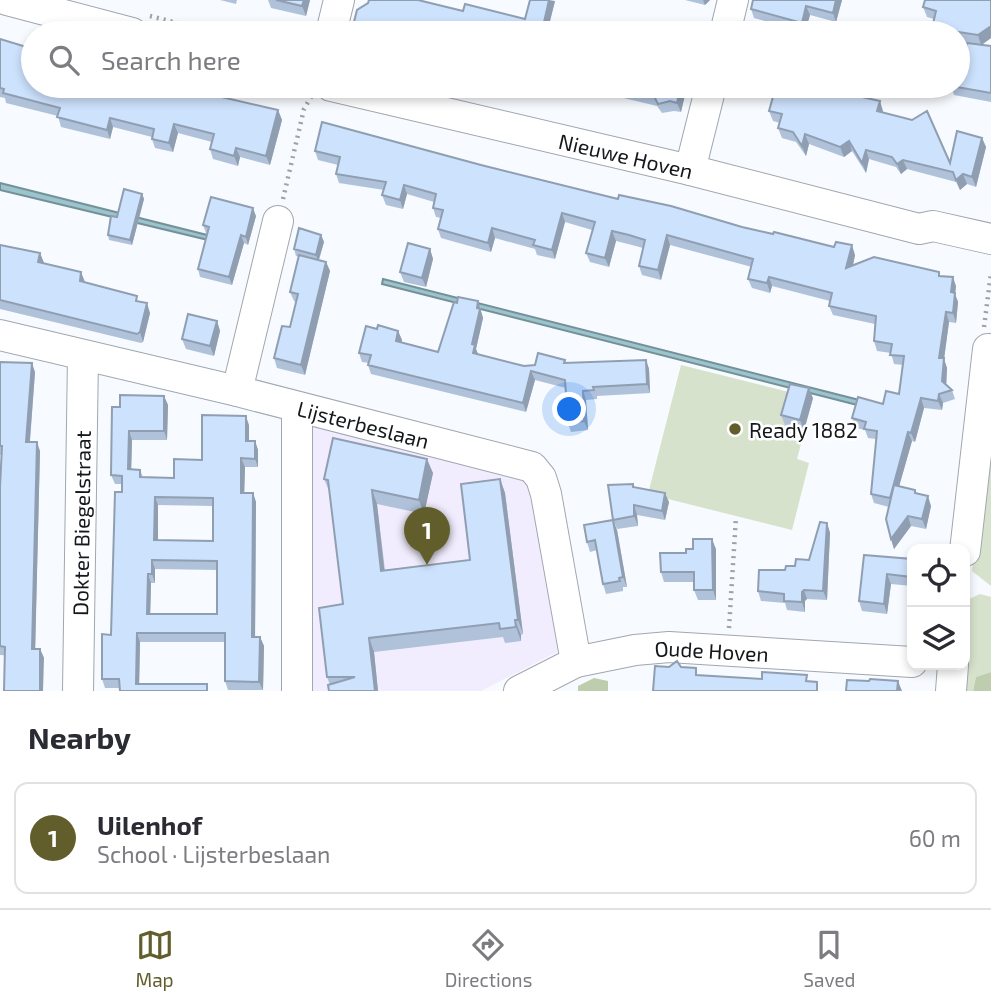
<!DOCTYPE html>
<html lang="en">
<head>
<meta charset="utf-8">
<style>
	:root { --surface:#fff; --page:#f2f2f3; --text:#2b2b33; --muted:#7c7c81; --line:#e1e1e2; --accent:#625e2b }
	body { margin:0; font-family:"Exo 2",sans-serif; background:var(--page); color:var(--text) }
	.controls { position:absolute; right:21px; bottom:21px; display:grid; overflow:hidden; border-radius:14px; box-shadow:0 4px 10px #0003 }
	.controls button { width:63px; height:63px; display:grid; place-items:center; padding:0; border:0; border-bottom:2px solid var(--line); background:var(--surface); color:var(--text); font:35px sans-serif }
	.you { position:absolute; left:570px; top:410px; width:24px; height:24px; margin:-18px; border:5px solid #fff; border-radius:50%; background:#1a73e8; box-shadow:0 0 0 10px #1a73e833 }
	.badge { display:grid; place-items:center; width:46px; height:46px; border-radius:50%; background:var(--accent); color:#fff; font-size:23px; font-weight:700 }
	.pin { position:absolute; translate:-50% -58px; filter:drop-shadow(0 2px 4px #0008) }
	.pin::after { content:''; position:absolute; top:37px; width:24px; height:21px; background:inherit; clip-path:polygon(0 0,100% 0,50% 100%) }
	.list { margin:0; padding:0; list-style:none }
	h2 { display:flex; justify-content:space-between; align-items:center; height:91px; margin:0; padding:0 28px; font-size:30px }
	h2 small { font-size:23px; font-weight:400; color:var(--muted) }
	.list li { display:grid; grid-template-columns:46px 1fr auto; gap:21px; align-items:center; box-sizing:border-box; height:112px; margin:0 14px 14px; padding:0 14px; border:2px solid var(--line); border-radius:14px }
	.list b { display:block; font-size:26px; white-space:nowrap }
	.list p { margin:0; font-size:23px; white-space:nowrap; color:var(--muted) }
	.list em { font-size:23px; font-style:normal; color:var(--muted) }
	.icon { flex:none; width:38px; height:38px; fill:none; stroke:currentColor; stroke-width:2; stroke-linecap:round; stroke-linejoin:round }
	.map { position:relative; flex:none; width:991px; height:691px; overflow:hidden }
	.search { position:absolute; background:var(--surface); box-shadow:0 4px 10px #0003; left:21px; right:21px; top:21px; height:77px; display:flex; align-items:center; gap:18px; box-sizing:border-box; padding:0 24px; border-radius:38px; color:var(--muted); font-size:26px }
	.sheet { height:217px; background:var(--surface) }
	nav { display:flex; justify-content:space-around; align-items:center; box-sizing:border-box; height:98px; border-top:2px solid var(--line); background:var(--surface); font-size:19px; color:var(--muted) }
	nav a { display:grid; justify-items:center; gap:4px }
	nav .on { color:var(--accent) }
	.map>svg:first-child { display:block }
</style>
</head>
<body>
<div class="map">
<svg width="991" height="691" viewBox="0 0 991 691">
	<rect width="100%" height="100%" fill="#f7fafe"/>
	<path fill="#f1edfe" d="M313,426L529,480L559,649L557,652L481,691H311V427Z"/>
	<path fill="#d7e2cc" d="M681,365L813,398L797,459L809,463L792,530L648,494Z
		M991,399V586L972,571Z
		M980,594L991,597V672L976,677L973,691H958C966,661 966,630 969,599Z"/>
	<path fill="#bfcdaf" d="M991,672V691H973L976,677Z
		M594,678L608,681V691H578V686Z"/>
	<path fill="#9cc4cd" stroke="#749098" stroke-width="2" d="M0,183L231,241L229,245L0,190Z
		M383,279L879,405L877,410L382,284Z"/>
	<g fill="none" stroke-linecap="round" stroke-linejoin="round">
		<defs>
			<g id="minor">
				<path d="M7,0L132,33"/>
				<path d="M331,33L339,0"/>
				<path d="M725,33L733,0"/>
				<path id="s1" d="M331,86L690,170L919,229L933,226L991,239"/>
				<path d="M690,170L711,86"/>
				<path id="s2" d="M0,335L237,391L532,467L541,478L546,494L576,662"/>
				<path d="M237,391L278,221"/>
				<path d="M297,407V691"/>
				<path d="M965,551L988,349"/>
				<path id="s3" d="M78,691L83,356"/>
				<path id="s4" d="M519,691L576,662L635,650L669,647L912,662"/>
				<path d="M951,691L953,665"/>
			</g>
		</defs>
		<use href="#minor" stroke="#a0a7b0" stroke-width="32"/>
		<path stroke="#9ea1a5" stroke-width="4.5" stroke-dasharray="2 5" stroke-linecap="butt" d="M150,16L217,33
			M268,86L308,96
			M283,199L304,109L311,97
			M984,327L991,273
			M729,628L736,517"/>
		<use href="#minor" stroke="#fff" stroke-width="30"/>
	</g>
	<path fill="#b0c2da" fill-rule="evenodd" d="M220,0H237L236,4Z
		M268,0H310L306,16L271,8Z
		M685,0H710L705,5Z
		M753,0H842L836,22L810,15L805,32L754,18L751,9Z
		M991,0V38L982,45L991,46V102L954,95L951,86L964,70L967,43L958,41V33H934L932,28L934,19L927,17L923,7Z
		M555,1L547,33H549H366L357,31L354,22L368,3L463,11L525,19Z
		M0,39L33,86L278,110L282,120L270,165L240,157L238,166L213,159L210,149L212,142L178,133L173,152L155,148L152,139V137L113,127L110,139L61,127L58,116L6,103L5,98L0,97Z
		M576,86H687L681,112L674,111L662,113L657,106L611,95L608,97L601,95L598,91Z
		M769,111H883V113L950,163L982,138L986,147L976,187L967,184L960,190L956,182L907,169L901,174L896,167L869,159L866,173L852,151L844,157L809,144L806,156L796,142L782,138L778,128L780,123L773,121Z
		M315,151L481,165L618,199L742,227L855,255L853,266L941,276L956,286L955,294L958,302L956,323L949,322L944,359L947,368L946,384L952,390L955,399L943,403L942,410L924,408L915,442L912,441L899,486L915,490L917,494L931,506L926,529L911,526L894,549L891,539L889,507L874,503L871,494L876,439L868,438L865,430L856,428L852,418L883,404L899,394L903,365L894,364L891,353L877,351L874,341L875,324L833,315L829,306L830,301L772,286L770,293L752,288L748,279L752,267L670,245L661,280L642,275L639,266L643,248L632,245L616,241L609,267L590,262L586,253L592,230L565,222L555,259L537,255L535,249L495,238L491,252L441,238L438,229L441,218L436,217L433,208L434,202L407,194L403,209L386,205L382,195L384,190L339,183L336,174L338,165L318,160Z
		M142,194L144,199L132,245L109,240L108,235L117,217Z
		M256,216L248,245L244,243L232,285L200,277L198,269L207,234L206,233L203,225Z
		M321,235L324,242L319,260L326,262L330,271L305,375L277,368L274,358L290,327L296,302L294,301L290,292L299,257L296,256L294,249Z
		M0,245L40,253L44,263L85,283L138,301L150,313L143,342L141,343L0,309Z
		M430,249L433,259L426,287L404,282L400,272Z
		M478,301L483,318L476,349L478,354L524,366L535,365L565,360L566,363L646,360L649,369L650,393L597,396V399L586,400L588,430L571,432L568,423L566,388L535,380L526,412L371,374L368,365L369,363L362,362L359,353L377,329L398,331L402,340L401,343L438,352L457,303Z
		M217,321L220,331L214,356L186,349L182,339Z
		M0,362L35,372L30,442L40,451L35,649H40L44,658L0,655V487L1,455H0Z
		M164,396L168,405L167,440H132L131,469L140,470L143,477L174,478L202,460L249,425V441H255L258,450V467H245L244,493H253L256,502L255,637H260L264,646L263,690H228L225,681V642H140L139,684L120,688H105L102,679L111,635L122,492V484H115L111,475L120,407ZM158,505L213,506V541L158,540ZM155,569L217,570V614H150L151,583H155Z
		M813,398L804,430L785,425L781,415Z
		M433,473L424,514L377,504L385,570L470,560L500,479L505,493L523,634L521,635V641L505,643L503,637L374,652L378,691L330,685L327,677L343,604L330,493L324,479Z
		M634,487L669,502L665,520L637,515L638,526L617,529L613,520Z
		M827,523L830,533L827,600L807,599L805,601V612L787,610L785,603L761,601L758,591L785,570L809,560Z
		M617,530L627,587H623V591L606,594L603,584L597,550L590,552L587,542Z
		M716,549V600H698L694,590V582H664L661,572L686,553Z
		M864,555L912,559V586L891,584L887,614L862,611L859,601Z"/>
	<path fill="#909eb1" d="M304,0H310L306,16L302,6Z
		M549,0L555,1L547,33L542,31Z
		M703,0H710L705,5Z
		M836,0H842L836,22L833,13Z
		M806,6L810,15L805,32L802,23Z
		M991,26V38L981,45L978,35Z
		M681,86H687L681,112L677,103Z
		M880,101L883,111L880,121L877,111Z
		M278,110L282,120L270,165L266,156Z
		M110,118L113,127L110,139L107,130Z
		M174,124L178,133L173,152L169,143Z
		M805,134L809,144L806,156L802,146Z
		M982,138L986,147L976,187L972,177Z
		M849,141L852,151L844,157L840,147Z
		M236,148L240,157L238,166L234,156Z
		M866,150L869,159L866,173L862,163Z
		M903,160L907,169L901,174L897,164Z
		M963,174L967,184L960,190L956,180Z
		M404,185L407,194L403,209L400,200Z
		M142,194L144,199L132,245L130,240Z
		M253,208L256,216L248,245L246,237Z
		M562,213L565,222L555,259L552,250Z
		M492,228L495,238L491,252L488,243Z
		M612,231L616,241L609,267L605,258Z
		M241,235L244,243L232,285L229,277Z
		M321,235L324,242L318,262L316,255Z
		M667,235L670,245L661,280L658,270Z
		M852,245L855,255L850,278L846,268Z
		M430,249L433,259L426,287L422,278Z
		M40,253L44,263L42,272L38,262Z
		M326,262L330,271L305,375L301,365Z
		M81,272L85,282L80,281Z
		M769,277L772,286L770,293L767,283Z
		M953,277L956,286L955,294L958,302L956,323L953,313L951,292Z
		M478,301L483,318L476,349L478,354L473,353L472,344Z
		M147,303L150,313L143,342L140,332Z
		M946,312L949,322L944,359L947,368L946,390L942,381L939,358Z
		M217,321L220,331L214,356L210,346Z
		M398,331L402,340L399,350L396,341Z
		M646,360L649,369L650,393L647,384Z
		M32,363L35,372L29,451L26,442Z
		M531,371L535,380L526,412L523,403Z
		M809,388L813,398L804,430L800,420Z
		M583,391L586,400L588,430L584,421Z
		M939,394L943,403L942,410L938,401Z
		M164,396L168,405L167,440L164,431Z
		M921,398L924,408L915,442L911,433Z
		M246,416L249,425V450L246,441Z
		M129,431L132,440L131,478L128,469Z
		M908,432L912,441L893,508L890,498Z
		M255,441L258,450V467L255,459Z
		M37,442L40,451L35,658L32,649Z
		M241,458L245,467L244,502L241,493Z
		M427,459L433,473L424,514L419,500Z
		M500,479L505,493L523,634L518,620Z
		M372,490L377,504L386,585L381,571Z
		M253,493L256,502L255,646L252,637Z
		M665,493L669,502L665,520L662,511Z
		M928,496L931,506L926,529L922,519Z
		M155,497L158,505V549L154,540Z
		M634,505L637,515L638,526L634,516Z
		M908,516L911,526L894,549L891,539Z
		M613,520L617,530L627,587L623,577Z
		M827,523L830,533L827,600L823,591Z
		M712,539L716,549V600L713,590Z
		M152,560L155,569V583L152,574Z
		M148,574L151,583L150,623L147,614Z
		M887,574L891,584L887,614L884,604Z
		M804,590L807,599L805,601V612L802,602V592Z
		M515,620L521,635V641L516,627Z
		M137,633L140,642L139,691L136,684Z
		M260,637L264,646L263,690L259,682Z
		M369,638L374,652L378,691H375Z
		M40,649L44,658L43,691H40Z
		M898,681L902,691H897Z"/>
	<path fill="#cde2fd" stroke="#909eb1" stroke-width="2" fill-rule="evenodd" d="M276,0H304L302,6Z
		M369,0H418L463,11L465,4L525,19L530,0H549L542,31L549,33H396L354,22L357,10L368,3Z
		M753,0H836L833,13L806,6L802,23L751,9Z
		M925,0H991V26L978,35L932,28L936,11L923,7Z
		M0,39L33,49V86H174L278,110L266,156L236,148L234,156L210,149L214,134L174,124L169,143L152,139L154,129L110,118L107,130L57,117L60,108L3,93L4,89L0,88Z
		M967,43L991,46V93L951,86H958V68L964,70Z
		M609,86H681L677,103L670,101L658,104L654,96Z
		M776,86H812L880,101L877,111L912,120L927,111L950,163L957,131L982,138L972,177L963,174L956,180L953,172L903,160L897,164L892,157L866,150L862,163L849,141L840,147L805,134L802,146L793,132L778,128L782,114L769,111Z
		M322,122L481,165L618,199L619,195L671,206L742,227L773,234L774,232L834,247L836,242L852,245L846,268L874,257L939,272V276L953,277L951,292L955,293L953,313L946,312L939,358H944L942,381L952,390L939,394L938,401L921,398L911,433L908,432L890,498L871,494L877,431L864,429L866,422L852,418L858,397L883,404L886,391L899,394L904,356L890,355L892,344L874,341L876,316L829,306L832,293L769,277L767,283L748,279L753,259L667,235L658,270L639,266L645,240L629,235L612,231L605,258L586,253L595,222L562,213L552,250L533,245L535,240L492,228L488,243L438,229L443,210L433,208L436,194L404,185L400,200L382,195L386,182L336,174L340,157L315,151Z
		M124,189L142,194L130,240L108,235L111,216L117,217Z
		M211,197L253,208L246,237L241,235L229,277L198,269L209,227L203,225Z
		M299,228L321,235L316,255L294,249Z
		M408,243L430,249L422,278L400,272Z
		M0,245L40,253L38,262L81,272L80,281L137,296L136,301L147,303L140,332L137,334L0,300Z
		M299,255L326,262L301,365L274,358L282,326L290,327L298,294L290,292Z
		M458,297L478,301L477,308L480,309L472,344L475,345L473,353L524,366L535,365L538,353L565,360L564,363L646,360L647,384L593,387L594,390L583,391L584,421L568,423L565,380L531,371L523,403L368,365L371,355L359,353L366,326L377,329L378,325L398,331L396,341L438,352L454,302L457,303Z
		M188,314L217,321L210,346L182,339Z
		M0,362L32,363L26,442H37L32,649H40V691H4L5,647L0,646V487L2,446H0Z
		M790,384L809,388L800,420L781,415Z
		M120,395L164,396V431H129L128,469L140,470V477L174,478V459L202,460V415L246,416V441H255V459L241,458V493H253L252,637H260L259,682L225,681V633H137L136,684H207V691H120L119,679H102V634L111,635L115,492H122V476L111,475L112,407H120ZM155,497L213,498V541L154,540ZM152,560L217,561V614H147L148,574H152Z
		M333,438L427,459L419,500L372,490L381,571L470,560L461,484L500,479L518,620H515L516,627L500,629L499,623L369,638L375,691H329L328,685L355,677H327L319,608L343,604L328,480L324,479Z
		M633,484V487L665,493L662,511L634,505V516L613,520L608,485Z
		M894,485L915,490V493L928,496L922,519L908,516L891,539L886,519Z
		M613,520L623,577L619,578L620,581L603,584L595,540L587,542L584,525Z
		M820,522L827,523L823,591L804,590L802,592V602L784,601V594L758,591L759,570H785L786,566H795L796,559L809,560Z
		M693,539H712L713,590H694V572H661L660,553H686V549H693Z
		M864,555L912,559V577L887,574L884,604L859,601Z
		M677,661L681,667L696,668V675L762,679V672L807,675L806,681L817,682V691H653L655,666L669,667Z
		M870,679L898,681L897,691H846L847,680L869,681Z"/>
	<circle fill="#625e2b" stroke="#fff" stroke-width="2.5" cx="735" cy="429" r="7"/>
	<g text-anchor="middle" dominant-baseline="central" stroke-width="5" stroke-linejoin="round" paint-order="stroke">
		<g font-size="21" fill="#15181b" stroke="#fff">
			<text stroke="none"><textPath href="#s1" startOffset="303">Nieuwe Hoven</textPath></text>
			<text stroke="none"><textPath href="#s2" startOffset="374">Lijsterbeslaan</textPath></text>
			<text stroke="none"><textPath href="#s3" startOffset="168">Dokter Biegelstraat</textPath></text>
			<text stroke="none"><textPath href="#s4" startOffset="201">Oude Hoven</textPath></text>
		</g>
		<g font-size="21" fill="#15181b" stroke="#fff" text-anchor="start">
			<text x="749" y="429">Ready 1882</text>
		</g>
	</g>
</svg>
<div class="controls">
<button><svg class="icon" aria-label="locate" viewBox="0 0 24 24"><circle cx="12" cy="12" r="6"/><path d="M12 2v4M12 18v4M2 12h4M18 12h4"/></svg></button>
<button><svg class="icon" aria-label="layers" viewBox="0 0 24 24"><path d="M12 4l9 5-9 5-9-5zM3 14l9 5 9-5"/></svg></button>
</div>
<div class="you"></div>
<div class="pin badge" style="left:427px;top:565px">1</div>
<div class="search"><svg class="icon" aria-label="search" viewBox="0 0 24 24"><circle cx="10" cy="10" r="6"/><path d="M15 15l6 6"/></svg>Search here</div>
</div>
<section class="sheet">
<h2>Nearby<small></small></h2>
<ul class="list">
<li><span class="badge">1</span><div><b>Uilenhof</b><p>School · Lijsterbeslaan</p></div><em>60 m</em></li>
</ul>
</section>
<nav>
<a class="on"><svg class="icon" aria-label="map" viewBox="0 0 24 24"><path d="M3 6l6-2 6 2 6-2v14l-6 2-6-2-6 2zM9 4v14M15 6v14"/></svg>Map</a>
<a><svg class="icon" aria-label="directions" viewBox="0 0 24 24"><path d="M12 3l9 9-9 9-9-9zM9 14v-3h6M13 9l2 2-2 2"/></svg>Directions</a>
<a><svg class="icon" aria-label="saved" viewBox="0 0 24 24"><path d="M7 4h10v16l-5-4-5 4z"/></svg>Saved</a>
</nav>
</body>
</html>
